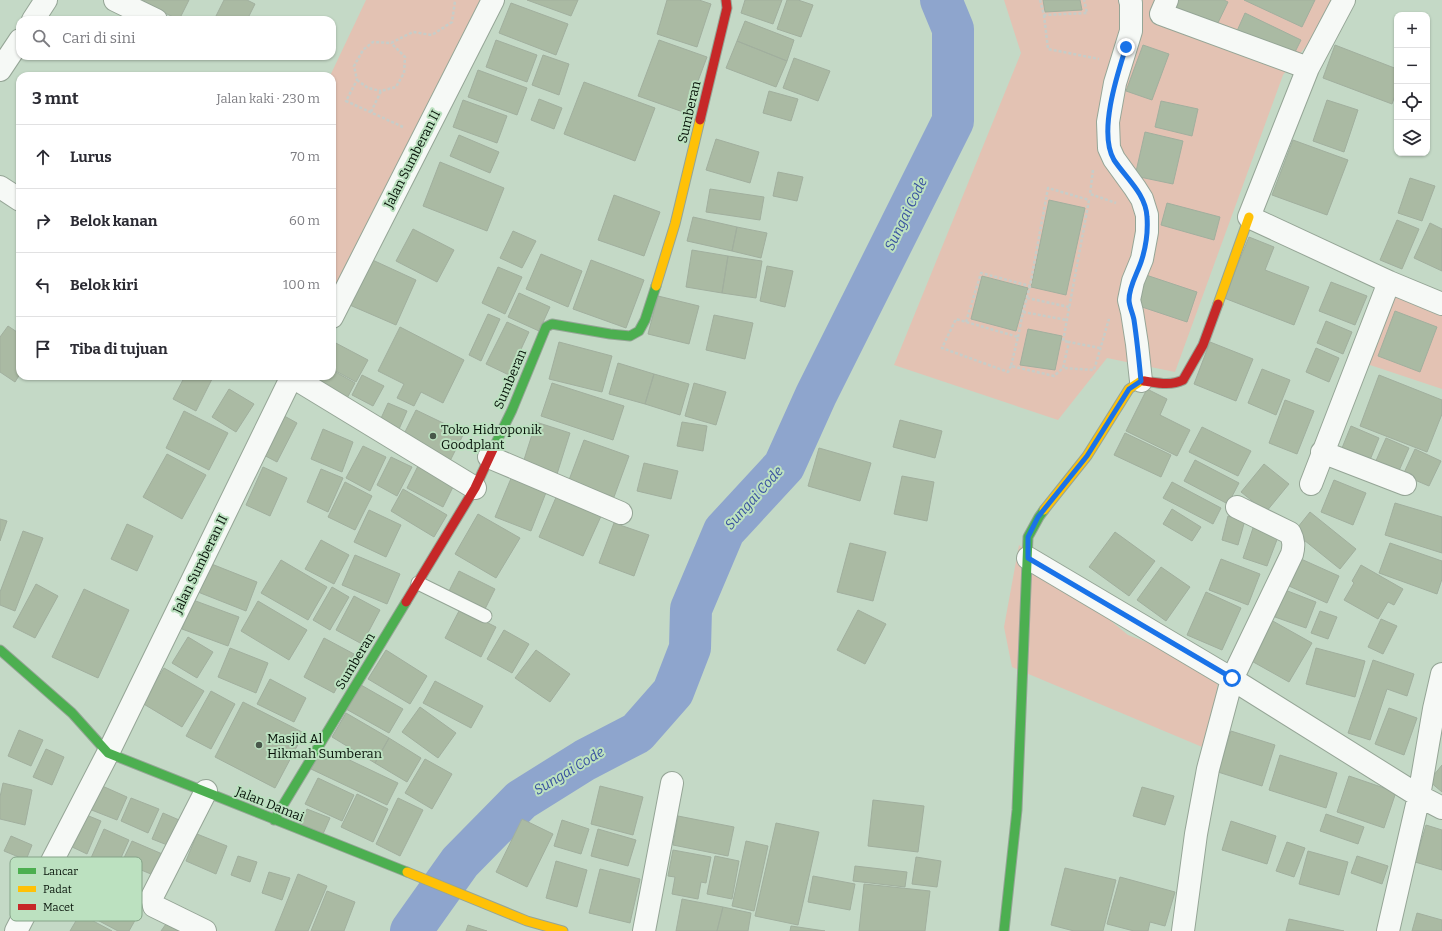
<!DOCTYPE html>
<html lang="id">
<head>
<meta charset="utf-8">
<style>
	:root { --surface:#fff; --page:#f2f2f3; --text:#2b2b33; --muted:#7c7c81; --line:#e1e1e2 }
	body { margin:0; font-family:Bitter,serif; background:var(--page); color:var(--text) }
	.controls { position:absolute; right:12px; top:12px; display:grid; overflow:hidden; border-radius:8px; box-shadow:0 1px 3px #0004 }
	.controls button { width:36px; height:36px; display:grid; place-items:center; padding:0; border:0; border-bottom:1px solid var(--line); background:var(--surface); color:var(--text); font:20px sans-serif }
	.stop { position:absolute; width:12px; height:12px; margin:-9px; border:3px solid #1a73e8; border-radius:50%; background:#fff }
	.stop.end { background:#1a73e8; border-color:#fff; box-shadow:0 1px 4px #0008 }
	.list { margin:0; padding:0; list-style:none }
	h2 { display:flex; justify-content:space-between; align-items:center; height:52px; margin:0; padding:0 16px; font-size:17px }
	h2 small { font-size:13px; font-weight:400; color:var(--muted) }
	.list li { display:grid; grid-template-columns:26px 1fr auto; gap:12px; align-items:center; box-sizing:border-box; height:64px; padding:0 16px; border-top:1px solid var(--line) }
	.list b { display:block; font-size:15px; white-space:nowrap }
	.list em { font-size:13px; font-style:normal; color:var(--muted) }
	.icon { flex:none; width:22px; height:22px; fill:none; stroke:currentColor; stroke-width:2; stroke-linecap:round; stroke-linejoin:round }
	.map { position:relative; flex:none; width:1442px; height:931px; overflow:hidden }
	.search { position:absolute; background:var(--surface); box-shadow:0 1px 3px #0004; left:16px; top:16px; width:320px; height:44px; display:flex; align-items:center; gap:10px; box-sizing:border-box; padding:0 14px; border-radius:12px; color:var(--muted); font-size:15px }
	.panel { position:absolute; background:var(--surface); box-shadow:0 1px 3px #0004; left:16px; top:72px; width:320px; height:308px; border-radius:12px }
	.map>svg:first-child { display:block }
</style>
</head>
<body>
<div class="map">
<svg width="1442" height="931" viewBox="0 0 1442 931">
	<rect width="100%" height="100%" fill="#c4d9c6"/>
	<path fill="#e3c2b3" d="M366,0H492L332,301V76H330Z
		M1004,0H1343L1283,75L1175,372L1107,358L1058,420L894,365L1021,53Z
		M1390,288L1442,310V389L1367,364Z
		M1019,545L1128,635L1220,670L1207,749L1012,667L1004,627Z"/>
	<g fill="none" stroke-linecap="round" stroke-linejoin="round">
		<path stroke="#8ea5cd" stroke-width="42" d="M411,931L460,862L521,800L585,760L637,733L673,692L690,648L691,609L724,531L784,466L816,395L953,121V29L941,0"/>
	</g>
	<path fill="#aabaa3" stroke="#a1af9e" d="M144,0H189L179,20L143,2Z
		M224,0H247L255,4L247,20H214Z
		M527,0H578L571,16Z
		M667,0H699L711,4L697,47L657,34Z
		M745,0H782L773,24L741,13Z
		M787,0H798L813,5L801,37L777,29Z
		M1043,0H1080L1082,10L1045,12Z
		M1172,0H1224L1228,2L1215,29L1169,6Z
		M1244,0H1315L1302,27Z
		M511,3L568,24L556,55L499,33Z
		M1245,13L1301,40L1292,58L1237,31Z
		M745,21L794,40L787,61L737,41Z
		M496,40L537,55L527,82L486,67Z
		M659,40L707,57L686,113L638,96Z
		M737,41L787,61L776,87L726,68Z
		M1143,45L1169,54L1152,100L1126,91Z
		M1335,45L1397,69V90L1392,104L1323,78Z
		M543,55L569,64L559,95L532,85Z
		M794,58L830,71L818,101L783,88Z
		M478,70L527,88L517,115L468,97Z
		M584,82L655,108L635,161L564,134Z
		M769,91L798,99L791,121L763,113Z
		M539,99L562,108L554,129L531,120Z
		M463,100L507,116L497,143L453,127Z
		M1327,100L1358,110L1344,152L1313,141Z
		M1161,101L1198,109L1192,136L1155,127Z
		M1145,132L1183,141L1173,184L1135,176Z
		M459,135L499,152L490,173L450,156Z
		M716,139L759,152L750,183L706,170Z
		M1293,140L1348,160L1327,215L1272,195Z
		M440,162L504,188L487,231L423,206Z
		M778,172L803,177L797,201L773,196Z
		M1410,178L1435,186L1422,221L1398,213Z
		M710,189L764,197L760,220L706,212Z
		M614,195L660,212L644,256L598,240Z
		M1049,200L1085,208L1066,295L1031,287Z
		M1167,203L1220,217L1214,240L1161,225Z
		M693,217L737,227L732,251L687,241Z
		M1397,220L1419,229L1402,269L1380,260Z
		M1430,223L1442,229V271L1414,258Z
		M737,227L767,233L761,258L732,251Z
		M413,229L454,250L437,282L396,261Z
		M513,231L536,241L522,268L500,258Z
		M1249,237L1274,247L1265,270L1309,287L1294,325L1224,298Z
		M692,250L728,256L722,293L686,287Z
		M541,254L582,271L568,307L526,289Z
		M728,256L762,261L756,298L722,293Z
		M366,257L416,280L396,325L345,303Z
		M591,260L644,280L626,328L573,309Z
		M767,266L793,271L785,307L760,301Z
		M498,267L522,277L505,314L482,303Z
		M1143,274L1197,292L1187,322L1133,304Z
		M982,276L1028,288L1016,331L971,319Z
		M1331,282L1367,296L1355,325L1319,311Z
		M519,293L550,307L539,331L508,317Z
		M658,296L699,306L689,344L648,334Z
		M1395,311L1437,327L1420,372L1378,356Z
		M488,314L500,319L481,361L469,355Z
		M714,315L753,323L745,359L706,350Z
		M1326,321L1352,332L1343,354L1317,343Z
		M507,322L529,332L509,375L486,364Z
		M8,326L20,334V374L15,382L0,372V337Z
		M400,327L464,360L443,403L421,392L414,406L397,398L404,384L378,371Z
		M1028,329L1062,336L1055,370L1020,365Z
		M332,341L368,360L356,382L332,369Z
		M559,342L612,356L602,392L549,379Z
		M1210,342L1253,359L1236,401L1194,384Z
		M1316,348L1339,358L1329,382L1306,372Z
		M618,363L654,374L645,404L609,394Z
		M1262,369L1290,380L1276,415L1248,403Z
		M332,370L355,383L344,404L312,376H332Z
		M654,374L689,384L680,415L645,404Z
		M362,375L384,386L373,406L352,395Z
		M1379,375L1442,400V414L1427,452L1360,426Z
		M185,376H205L212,379L196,411L173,399Z
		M552,383L624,406L613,440L541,416Z
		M694,383L726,392L716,425L685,416Z
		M229,389L254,404L236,432L212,417Z
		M1147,389L1167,399L1160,415L1190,430L1177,456L1126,431Z
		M1285,400L1314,411L1297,454L1269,443Z
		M388,403L407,411L396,436L377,427Z
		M416,410L464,433L450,461L402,438Z
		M184,411L228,433L209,470L166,448Z
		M277,412L297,423L277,462L256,451Z
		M900,420L942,431L935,458L893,447Z
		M536,422L570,433L557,474L523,463Z
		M682,422L707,426L703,451L677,446Z
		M1351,426L1379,438L1370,460L1342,448Z
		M1202,427L1251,451L1238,476L1189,452Z
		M323,429L353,442L342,472L311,459Z
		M1125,433L1171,455L1161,477L1114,455Z
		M1386,438L1409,448L1398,473L1375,463Z
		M584,440L629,456L614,497L569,480Z
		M363,446L386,457L370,491L346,478Z
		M819,448L871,463L860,501L808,486Z
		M1415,449L1441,461L1429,486L1403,475Z
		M167,454L206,475L182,519L143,497Z
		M391,457L412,467L397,496L377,485Z
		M1195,460L1239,483L1228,504L1184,481Z
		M644,463L678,471L671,499L637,491Z
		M419,464L455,483L443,507L407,488Z
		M1264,464L1289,484L1266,512L1241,492Z
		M263,467L287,478L270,516L246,505Z
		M321,469L343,478L328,512L307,502Z
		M512,476L547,490L531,531L495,517Z
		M902,476L934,482L927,521L894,514Z
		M1334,480L1366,493L1353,525L1321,512Z
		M345,482L372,496L355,530L328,517Z
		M1172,482L1221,508L1213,524L1163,498Z
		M403,489L447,515L434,537L391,511Z
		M557,495L602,514L583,556L539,537Z
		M1395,503L1442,517V553L1385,535Z
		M1172,509L1201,527L1192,541L1163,524Z
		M369,510L401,525L386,557L354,542Z
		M1310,512L1356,549L1340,569L1294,532Z
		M478,514L520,538L496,578L455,554Z
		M1228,516L1245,520L1238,545L1222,540Z
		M0,519L7,521L0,541Z
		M614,523L649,535L634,576L599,563Z
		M127,524L153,536L137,571L111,559Z
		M1253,528L1278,537L1267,566L1243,558Z
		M23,531L43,538L15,611L0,605V592Z
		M1115,532L1155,561L1129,596L1089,567Z
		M321,540L349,555L334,584L305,569Z
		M850,543L886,552L873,601L837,592Z
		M1390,543L1442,561V579L1437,594L1379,573Z
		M355,555L400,574L387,604L342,585Z
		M1221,559L1260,574L1248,605L1209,590Z
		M1301,559L1339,576L1327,603L1289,586Z
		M281,560L327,587L308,620L261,593Z
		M209,563L257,582L246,611L198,592Z
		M1361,565L1403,589L1394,605L1388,602L1378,619L1344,600L1354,583L1352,581Z
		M1161,567L1190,587L1166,621L1137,600Z
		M459,571L495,589L484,611L448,593Z
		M36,584L58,596L35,638L13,627Z
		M332,587L349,597L330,630L313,620Z
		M84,589L129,610L98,678L52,657Z
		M1285,590L1316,602L1306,628L1275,617Z
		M1206,592L1241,608L1222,650L1187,635Z
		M354,596L380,610L362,644L336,630Z
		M193,600L239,617L228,646L182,629Z
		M258,601L307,630L289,660L241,631Z
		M460,609L496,627L481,657L445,638Z
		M858,610L886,624L865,664L837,650Z
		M1320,611L1337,617L1328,639L1311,633Z
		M1381,619L1397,626L1383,654L1368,647Z
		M1271,620L1312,643L1289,682L1248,659Z
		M504,630L529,644L512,673L487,659Z
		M188,637L213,652L197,678L172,663Z
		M324,638L354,654L334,693L304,677Z
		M230,648L268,663L256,693L218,677Z
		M1316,648L1365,661L1355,697L1306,684Z
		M386,650L427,676L410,704L368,679Z
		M536,650L570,674L550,702L515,678Z
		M1373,660L1414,674L1407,696L1387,689L1370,740L1348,733Z
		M164,668L204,691L182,727L142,703Z
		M270,679L306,698L294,722L257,704Z
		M435,681L483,706L471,728L423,703Z
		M361,685L403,709L389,733L346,709Z
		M211,691L235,704L211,749L186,736Z
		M243,702L304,733L275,788L215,757Z
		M420,707L456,733L438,758L402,732Z
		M1389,708L1417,718L1404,755L1375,744Z
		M346,713L389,738L375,763L332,737Z
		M19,730L43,740L31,766L8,756Z
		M1231,731L1275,745L1262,786L1218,772Z
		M389,738L421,758L407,782L375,763Z
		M322,747L398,783L387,805L311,769Z
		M46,749L64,757L52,785L33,777Z
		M1280,755L1337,773L1326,808L1269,790Z
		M425,759L452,774L432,809L405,793Z
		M1442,765V792L1429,781Z
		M1349,776L1396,792L1384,828L1337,812Z
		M318,778L354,795L342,821L305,804Z
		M3,783L32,790L25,825L0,819V797Z
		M100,785L127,797L117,820L89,809Z
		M600,786L643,797L633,835L591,824Z
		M1142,787L1174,796L1165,825L1133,816Z
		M357,794L388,809L373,842L341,827Z
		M131,798L159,809L148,833L121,821Z
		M398,798L423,810L400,856L376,844Z
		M873,800L924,806L918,852L868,846Z
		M307,809L330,818L323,834L300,824Z
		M163,813L186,823L175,848L152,839Z
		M84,814L101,821L87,854L70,846Z
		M1326,814L1364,827L1358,844L1320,831Z
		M678,816L734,827L728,856L673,845Z
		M522,819L553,834L527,887L496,872Z
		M562,820L589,829L581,854L554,846Z
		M1231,821L1276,836L1267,864L1222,850Z
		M776,823L819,832L798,925L755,916Z
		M1426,825L1442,830V870L1415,862Z
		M104,829L129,840L116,869L91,858Z
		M598,829L636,840L628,866L591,856Z
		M197,834L227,846L216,874L186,861Z
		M11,836L32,845L26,860L4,851Z
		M132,841L167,856L158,877L122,862Z
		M746,841L768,846L754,911L732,906Z
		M1287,842L1305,848L1294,877L1276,871Z
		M673,850L711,857L706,883L701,882L698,899L672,894L675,877L668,876Z
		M1308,851L1348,862L1339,895L1299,884Z
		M238,856L257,862L250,882L231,875Z
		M715,856L739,861L732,899L707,894Z
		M1357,856L1388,866L1382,884L1351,873Z
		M916,857L941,861L937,887L912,884Z
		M556,861L587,870L577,907L546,898Z
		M855,866L907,872L905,887L853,881Z
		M1065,868L1116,880L1103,931H1074L1051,925Z
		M600,869L640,879L630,923L589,913Z
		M269,872L290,878L282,900L262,893Z
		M298,874L327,886L308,931H275Z
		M813,876L855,884L850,910L808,902Z
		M1120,877L1175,892L1165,926L1150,922L1148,931H1134L1107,924Z
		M88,879L142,908L129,931H118L73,907Z
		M864,884L930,891L925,931H859Z
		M327,891L355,902L344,931H311Z
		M682,899L723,907L717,931H676Z
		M723,907L751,913L748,931H717Z
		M1417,913L1442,920V931H1412Z
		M80,914L112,931H70Z
		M1289,919L1344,931H1286Z
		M168,921L183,931H161Z
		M468,925L487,931H466Z
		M791,926L825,931H790Z"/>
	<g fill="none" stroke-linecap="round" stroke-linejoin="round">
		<defs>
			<path id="lane" d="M418,583L485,616"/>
			<path id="street" d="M115,0L156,20
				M1130,0L1131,3V31L1115,83L1108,122L1109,148L1114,159L1135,188L1142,199L1147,215V232L1142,259L1133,281L1129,300L1132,312L1137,344L1141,381
				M1167,0L1161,14L1308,68
				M1344,0L1308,68L1249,217L1389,282L1442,304
				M33,20L46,0
				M0,70L20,40
				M0,187L20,200
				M332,317L493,0
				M291,376L475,488
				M1322,452L1405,484
				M489,457L621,513
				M1311,484L1389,282
				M1028,558L1232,679L1419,796L1442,808
				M16,931L108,753L292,376
				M205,931L154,906L152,897L206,791
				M644,931L672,783
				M1183,931L1196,834L1208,769L1232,679L1292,554C1294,546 1294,541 1290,533L1237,507
				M1388,931L1419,796L1434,709L1442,674"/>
			<path id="fast" d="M495,445L512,410L546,327L552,324L610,334L630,336L639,331L645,320L656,286
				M0,650L72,713L108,753L407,872
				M274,820L406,602
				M1004,931L1017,810L1028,537L1039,517L1044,510"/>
			<path id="slow" d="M656,286L675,224L700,120
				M1218,304L1249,217
				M1044,510L1087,456L1129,389L1141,381H1144
				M407,872L527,921L563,931"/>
			<path id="jam" d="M700,120L727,8L726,0
				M1144,381C1158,383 1171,386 1183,380L1203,345L1218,304
				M406,602L475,488L495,445"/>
		</defs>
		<use href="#lane" stroke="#95a596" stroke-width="15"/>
		<use href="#street" stroke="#95a596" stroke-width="24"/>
		<use href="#fast" stroke="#95a596" stroke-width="11"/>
		<use href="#slow" stroke="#95a596" stroke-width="11"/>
		<use href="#jam" stroke="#95a596" stroke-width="11"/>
		<path stroke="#c7cdc8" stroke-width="2.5" stroke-dasharray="3 2" stroke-linecap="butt" d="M1040,0L1044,15L1087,13L1084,0
			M1044,15L1048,49L1099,59
			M357,80L368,88L381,91
			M371,112L381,91L396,87L404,73L405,57L391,43
			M403,127L346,101L357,80L354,66L363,50L373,42L391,43L413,32L432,35L452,22L455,1L454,0
			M1093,170L1090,194L1116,203
			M1027,298L1069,307
			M1023,312L1067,320
			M966,322L981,273L1030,286
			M1018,337L1023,312L1030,286L1048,188L1089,200L1063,341L1069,342
			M1100,348L1069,342L1063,368L1094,370L1109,319
			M1011,366L1008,372L942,348L956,319L1018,337L1011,366L1054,376L1063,368"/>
		<use href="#lane" stroke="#f6f9f6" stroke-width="13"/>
		<use href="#street" stroke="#f6f9f6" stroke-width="22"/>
		<use href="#fast" stroke="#4caf50" stroke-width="9"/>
		<use href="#slow" stroke="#ffc107" stroke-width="9"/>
		<use href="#jam" stroke="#c62828" stroke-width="9"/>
	</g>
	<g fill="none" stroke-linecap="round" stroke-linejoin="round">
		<path stroke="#1a73e8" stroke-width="5" d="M1126,47C1117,75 1098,133 1114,160C1126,178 1146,194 1147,217C1148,231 1146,246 1142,259C1138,273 1129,285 1129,300C1129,306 1133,314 1134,320C1137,340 1139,360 1141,381L1129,389L1087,456L1038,517L1028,537V558L1232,678"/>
	</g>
	<g fill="#48574a" stroke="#bce1c0" stroke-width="1.5">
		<circle cx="433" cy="436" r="4"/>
		<circle cx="259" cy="745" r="4"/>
	</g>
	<g text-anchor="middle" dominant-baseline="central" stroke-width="4" stroke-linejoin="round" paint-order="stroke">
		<g font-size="13" fill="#051107" stroke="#bce1c0">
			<text transform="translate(689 112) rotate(-77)">Sumberan</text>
			<text transform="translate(412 159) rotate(-63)">Jalan Sumberan II</text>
			<text transform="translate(510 379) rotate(-67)">Sumberan</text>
			<text transform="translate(200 564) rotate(-64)">Jalan Sumberan II</text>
			<text transform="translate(355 661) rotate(-59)">Sumberan</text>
			<text transform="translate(270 804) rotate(22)">Jalan Damai</text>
		</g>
		<g font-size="13" fill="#051107" stroke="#bce1c0" text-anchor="start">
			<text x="441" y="429">Toko Hidroponik<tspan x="441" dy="15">Goodplant</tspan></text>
			<text x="267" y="738">Masjid Al<tspan x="267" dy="15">Hikmah Sumberan</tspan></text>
		</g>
		<g font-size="14" font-style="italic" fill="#38509f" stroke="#bce1c0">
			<text transform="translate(906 214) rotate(-64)">Sungai Code</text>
			<text transform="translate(754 498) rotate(-48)">Sungai Code</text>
			<text transform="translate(569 771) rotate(-31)">Sungai Code</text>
		</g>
	</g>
	<rect x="10" y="857" width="132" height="64" rx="6" fill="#bce1c0" stroke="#85a388" stroke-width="1"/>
	<rect x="18" y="868" width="18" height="6" fill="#4caf50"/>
	<rect x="18" y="886" width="18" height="6" fill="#ffc107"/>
	<rect x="18" y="904" width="18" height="6" fill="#c62828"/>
	<g font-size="11" fill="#051107">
		<text x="43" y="875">Lancar</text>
		<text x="43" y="893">Padat</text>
		<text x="43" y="911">Macet</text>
	</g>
</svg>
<div class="controls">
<button>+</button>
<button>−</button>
<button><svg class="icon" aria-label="locate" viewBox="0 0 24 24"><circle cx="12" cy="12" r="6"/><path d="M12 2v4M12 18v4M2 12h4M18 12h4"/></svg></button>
<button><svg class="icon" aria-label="layers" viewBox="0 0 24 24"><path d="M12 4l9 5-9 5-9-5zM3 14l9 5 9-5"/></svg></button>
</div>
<div class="stop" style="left:1232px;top:678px"></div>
<div class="stop end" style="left:1126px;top:47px"></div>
<div class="search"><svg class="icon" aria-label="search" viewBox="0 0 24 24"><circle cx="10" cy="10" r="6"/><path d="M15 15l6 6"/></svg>Cari di sini</div>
<section class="panel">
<h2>3 mnt<small>Jalan kaki · 230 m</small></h2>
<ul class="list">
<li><svg class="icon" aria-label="ahead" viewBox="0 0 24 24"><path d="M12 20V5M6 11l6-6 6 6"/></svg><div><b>Lurus</b></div><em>70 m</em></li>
<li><svg class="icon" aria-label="right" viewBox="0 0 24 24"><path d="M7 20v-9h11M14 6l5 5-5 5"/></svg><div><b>Belok kanan</b></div><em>60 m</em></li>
<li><svg class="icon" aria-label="left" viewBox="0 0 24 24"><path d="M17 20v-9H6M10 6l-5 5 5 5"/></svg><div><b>Belok kiri</b></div><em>100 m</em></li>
<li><svg class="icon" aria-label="arrive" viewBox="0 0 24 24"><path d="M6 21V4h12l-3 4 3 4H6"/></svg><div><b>Tiba di tujuan</b></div></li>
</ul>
</section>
</div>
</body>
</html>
